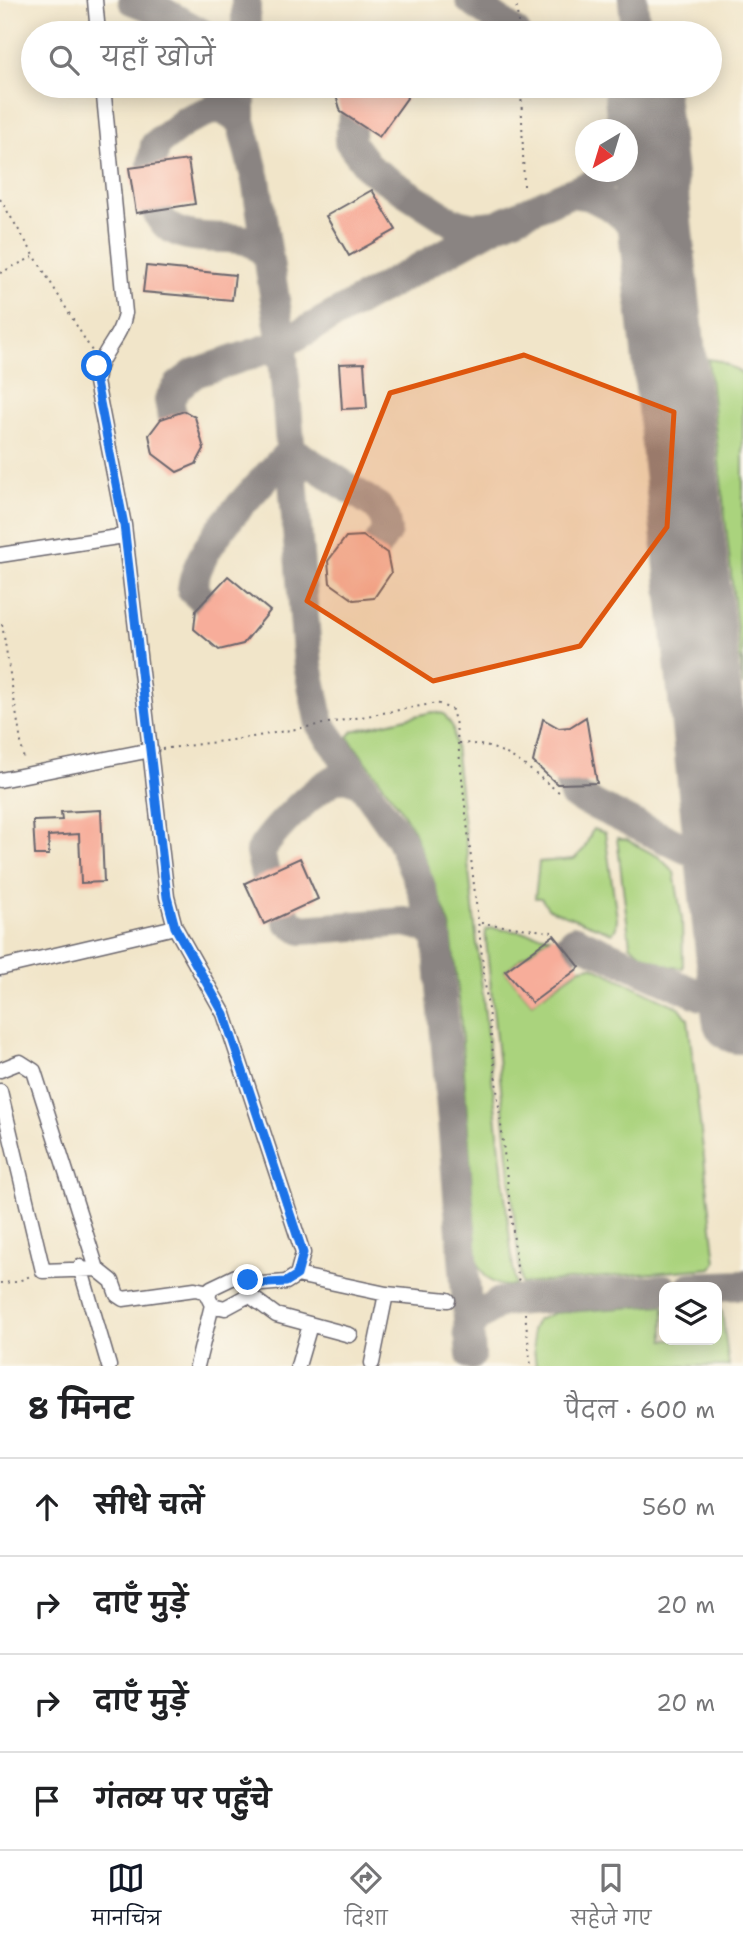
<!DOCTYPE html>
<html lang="hi">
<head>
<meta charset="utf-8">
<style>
	:root { --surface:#fff; --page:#f2f2f2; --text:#202124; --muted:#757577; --line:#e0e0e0; --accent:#111827 }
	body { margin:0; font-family:"Shantell Sans","Playpen Sans Deva",sans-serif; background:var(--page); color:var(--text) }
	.controls { position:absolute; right:21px; bottom:21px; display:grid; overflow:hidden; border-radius:14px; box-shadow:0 4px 18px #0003 }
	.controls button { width:63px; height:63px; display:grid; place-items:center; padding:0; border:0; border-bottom:2px solid var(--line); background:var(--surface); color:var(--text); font:35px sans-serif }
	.compass { position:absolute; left:575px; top:119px; width:63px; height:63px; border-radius:50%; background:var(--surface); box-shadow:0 4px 18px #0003; rotate:218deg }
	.stop { position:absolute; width:21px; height:21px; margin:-16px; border:5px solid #1a73e8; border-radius:50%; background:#fff }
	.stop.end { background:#1a73e8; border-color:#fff; box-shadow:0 2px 7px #0008 }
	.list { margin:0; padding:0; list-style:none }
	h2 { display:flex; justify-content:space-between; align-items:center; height:91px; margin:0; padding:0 28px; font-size:30px }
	h2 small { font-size:23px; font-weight:400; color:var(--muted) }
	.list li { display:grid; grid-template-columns:46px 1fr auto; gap:21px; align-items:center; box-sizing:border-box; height:98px; padding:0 28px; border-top:2px solid var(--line) }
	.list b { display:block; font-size:26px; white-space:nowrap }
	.list em { font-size:23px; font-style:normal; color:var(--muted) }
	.icon { flex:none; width:38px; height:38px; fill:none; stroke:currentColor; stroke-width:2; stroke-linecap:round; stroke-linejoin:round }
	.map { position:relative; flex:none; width:743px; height:1366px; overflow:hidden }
	.search { position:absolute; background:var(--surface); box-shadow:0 4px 18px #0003; left:21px; right:21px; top:21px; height:77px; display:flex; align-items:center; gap:18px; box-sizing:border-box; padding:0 24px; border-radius:38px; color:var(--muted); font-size:26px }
	.sheet { height:483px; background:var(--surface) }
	nav { display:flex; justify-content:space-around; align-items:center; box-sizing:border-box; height:98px; border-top:2px solid var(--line); background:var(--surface); font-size:19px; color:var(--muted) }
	nav a { display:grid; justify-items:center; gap:4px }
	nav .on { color:var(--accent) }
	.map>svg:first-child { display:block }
</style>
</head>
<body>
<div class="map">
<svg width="743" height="1366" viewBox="0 0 743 1366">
	<rect width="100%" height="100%" fill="#fbf7ec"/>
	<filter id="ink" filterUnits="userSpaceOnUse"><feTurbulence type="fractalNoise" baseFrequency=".0143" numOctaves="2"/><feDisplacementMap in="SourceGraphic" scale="14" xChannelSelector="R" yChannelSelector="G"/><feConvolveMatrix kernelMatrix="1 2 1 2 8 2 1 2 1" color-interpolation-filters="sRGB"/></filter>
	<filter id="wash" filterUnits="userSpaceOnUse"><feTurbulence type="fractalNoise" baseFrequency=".00686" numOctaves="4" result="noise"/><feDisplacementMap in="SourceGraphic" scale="28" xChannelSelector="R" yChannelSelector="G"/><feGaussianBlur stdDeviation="1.57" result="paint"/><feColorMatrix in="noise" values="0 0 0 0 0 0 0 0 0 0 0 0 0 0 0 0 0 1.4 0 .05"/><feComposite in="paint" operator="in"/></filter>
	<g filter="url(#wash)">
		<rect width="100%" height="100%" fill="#f1e5c9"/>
		<path fill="#aad37d" stroke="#667a5c" stroke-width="2" d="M708,359L720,361L743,374V686Z
			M432,712L444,714L453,727L515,1285C496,1289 483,1279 477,1261L459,999L450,925L413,830L398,805L348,737L353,731Z
			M593,829L605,833L617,918L616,928L612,933L549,909L541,898H535L539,862L574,859L584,849Z
			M617,838L627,840L659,857L674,872L682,919L683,968C663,968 645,957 630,945Z
			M492,928L550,936L505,971L532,1003L581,968L592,966L680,1008L688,1019L715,1253L716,1262L712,1268L521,1284L485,930Z
			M664,1305V1340H717V1308L722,1312L729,1366H536L532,1330L537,1320L554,1313Z"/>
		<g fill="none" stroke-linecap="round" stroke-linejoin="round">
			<path stroke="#8a8482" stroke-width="30" d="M133,0L163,12L201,33
				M246,0V33
				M470,0L516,33
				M633,0L636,33
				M241,86V121L256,180L282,344L308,665L320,724L400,838L420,884L437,937L471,1355
				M641,86V95
				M353,120L349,141L370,169L452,222L474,227L495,225
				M628,155L644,125
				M152,165L155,145L187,120L219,107L241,121
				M570,193L591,185L613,172
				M156,210C171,246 216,234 245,240C255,242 261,249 268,256
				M172,415L169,400L178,386L195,373L282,344L496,225L570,193L590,196L612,207L657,245
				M204,601L192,590C197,541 259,487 291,450L378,507L385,519L387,531L377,546
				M570,783L574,795L686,849
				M720,834L743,831
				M265,874L260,852C271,833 319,782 340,778C348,776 354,780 361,783
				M285,914L289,922L302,930L405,922L425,927L437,937
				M566,949L575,940L702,996
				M691,1287L743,1285
				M468,1332L476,1318L500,1302L664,1289"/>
			<path stroke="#8a8482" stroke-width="74" d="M641,95L654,213L739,1017L649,172L641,95"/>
		</g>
		<g id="blocks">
			<path fill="#f7ad9a" d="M340,86H403L407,98L379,137L341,112L335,92Z
				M188,160L195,204L136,213L129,168Z
				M372,190L396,230L349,256L326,216Z
				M146,266L235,275L232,300L143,292Z
				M364,363L367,408L342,409L339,364Z
				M184,411L195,417L204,449L196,464L177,472L153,454L149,435L161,419Z
				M363,536L387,553L391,573L374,598L354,600L330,583L328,561L346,537Z
				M228,576L270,611L243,644L219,650L194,629L196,610Z
				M586,717L597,783L557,784L533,762L543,719L559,728L570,727Z
				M101,810L104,882L81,883L79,834L48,836L49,855H35L33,821L62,820L61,812Z
				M300,858L318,899L264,924L245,883Z
				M554,935L580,967L532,1003L505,971Z"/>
		</g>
	</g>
	<g filter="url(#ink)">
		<use href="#blocks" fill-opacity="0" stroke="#6a666d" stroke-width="2"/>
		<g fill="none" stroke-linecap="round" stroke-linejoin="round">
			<defs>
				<path id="minor" d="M95,0L98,33
					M103,86L125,313C121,340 97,354 96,382L124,525L167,897L175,927L224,1014L303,1253L297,1275L286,1282L250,1285
					M0,555L124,536
					M0,780L151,750
					M0,968L175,927
					M0,1070L20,1062L34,1071L97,1269
					M0,1091L43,1271L97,1269L112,1281L117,1295L123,1299L195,1289L209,1292
					M80,1267L109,1366
					M297,1275L386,1294L448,1300
					M236,1276L248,1281L249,1295L225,1308L212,1305L208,1297L211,1288Z
					M249,1295L276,1315L350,1335
					M372,1363L386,1294
					M197,1366L212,1305
					M298,1366L310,1325"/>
			</defs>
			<use href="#minor" stroke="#6a666d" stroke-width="17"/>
			<path stroke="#6a666d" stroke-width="2" stroke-dasharray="2 5" stroke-linecap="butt" d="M516,0L519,33
				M521,86L524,186
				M0,199L92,351
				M0,273L33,257
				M2,624L24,761
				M459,743C508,744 523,766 559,792
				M162,749L247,738L437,703L452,710L456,725L519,1285
				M481,923L552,932
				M0,1283L16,1282L33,1275
				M525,1313L531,1366"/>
			<use href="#minor" stroke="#fff" stroke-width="14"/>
		</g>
	</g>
	<g fill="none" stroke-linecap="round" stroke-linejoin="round" filter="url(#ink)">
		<path stroke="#1a73e8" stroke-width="9" d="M97,366L96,382L124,525L167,897L175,927L224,1014L303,1253L297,1275L286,1282L250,1284L248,1280"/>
	</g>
	<path fill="#de560e" fill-opacity="0.2" stroke="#de560e" stroke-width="5" stroke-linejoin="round" d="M524,355L674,412L667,527L580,646L433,681L307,601L390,393Z"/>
</svg>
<div class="controls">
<button><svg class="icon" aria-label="layers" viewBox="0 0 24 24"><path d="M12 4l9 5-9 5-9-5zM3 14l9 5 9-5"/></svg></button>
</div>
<svg class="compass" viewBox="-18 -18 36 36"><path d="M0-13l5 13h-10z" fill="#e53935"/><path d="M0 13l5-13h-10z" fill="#757577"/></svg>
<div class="stop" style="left:97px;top:366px"></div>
<div class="stop end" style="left:248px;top:1280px"></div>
<div class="search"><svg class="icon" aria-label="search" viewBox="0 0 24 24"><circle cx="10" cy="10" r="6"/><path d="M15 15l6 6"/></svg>यहाँ खोजें</div>
</div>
<section class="sheet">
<h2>8 मिनट<small>पैदल · 600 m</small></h2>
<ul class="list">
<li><svg class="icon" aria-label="ahead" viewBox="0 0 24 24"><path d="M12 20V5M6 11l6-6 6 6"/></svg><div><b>सीधे चलें</b></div><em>560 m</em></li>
<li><svg class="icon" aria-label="right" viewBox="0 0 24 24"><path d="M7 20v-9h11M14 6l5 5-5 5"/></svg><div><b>दाएँ मुड़ें</b></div><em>20 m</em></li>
<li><svg class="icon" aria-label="right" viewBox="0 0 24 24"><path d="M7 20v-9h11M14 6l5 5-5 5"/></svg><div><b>दाएँ मुड़ें</b></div><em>20 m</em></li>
<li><svg class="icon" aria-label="arrive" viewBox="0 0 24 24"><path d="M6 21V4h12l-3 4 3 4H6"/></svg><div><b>गंतव्य पर पहुँचे</b></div></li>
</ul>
</section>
<nav>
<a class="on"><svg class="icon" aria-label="map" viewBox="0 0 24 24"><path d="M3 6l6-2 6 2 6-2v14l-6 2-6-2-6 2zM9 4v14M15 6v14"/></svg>मानचित्र</a>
<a><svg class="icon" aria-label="directions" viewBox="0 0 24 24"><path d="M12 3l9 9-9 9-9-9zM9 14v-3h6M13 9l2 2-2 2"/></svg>दिशा</a>
<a><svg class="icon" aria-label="saved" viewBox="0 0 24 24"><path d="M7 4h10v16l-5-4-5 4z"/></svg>सहेजे गए</a>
</nav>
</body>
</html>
